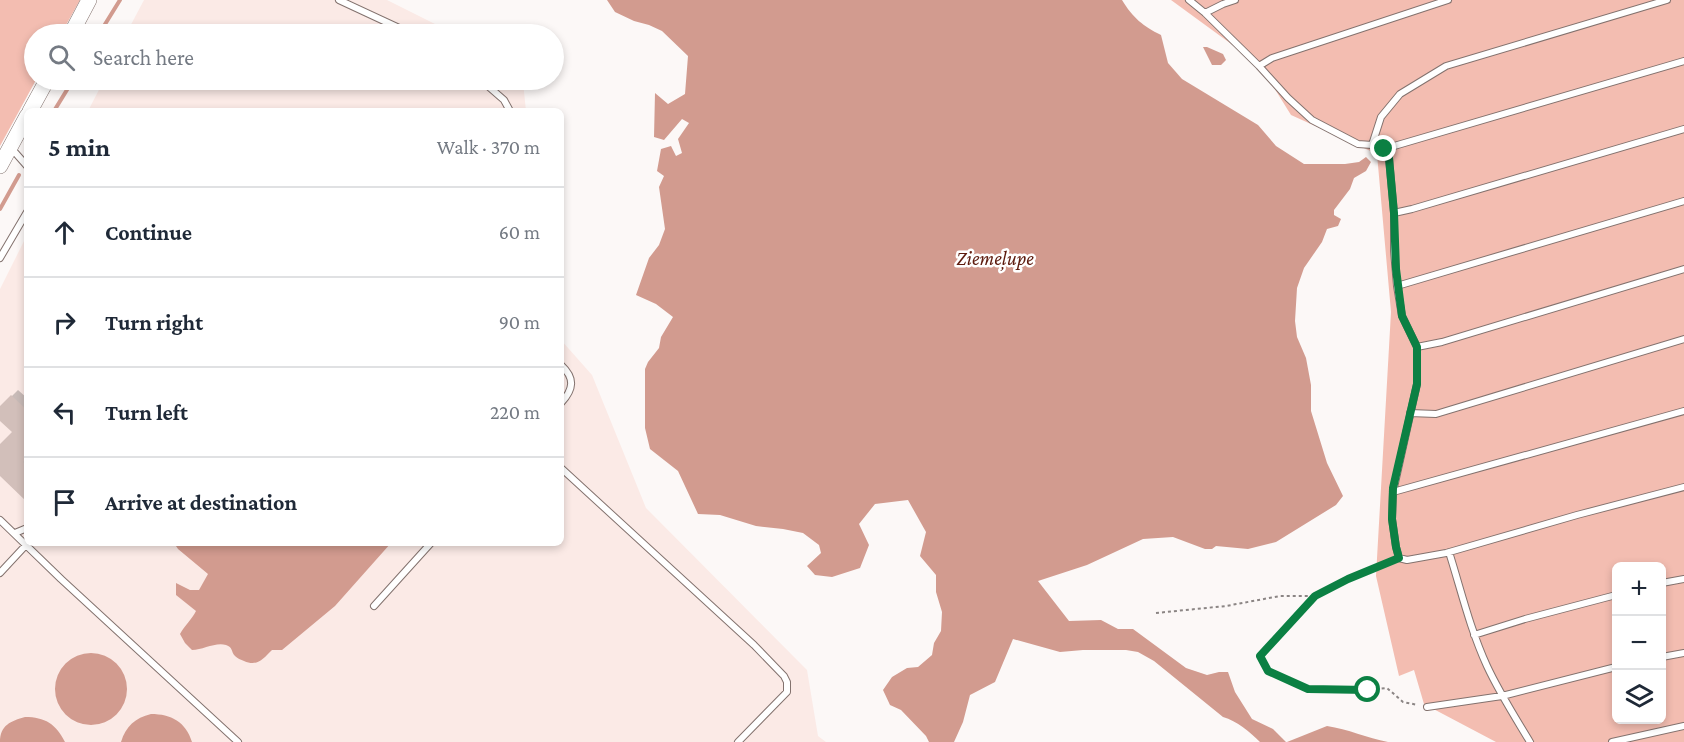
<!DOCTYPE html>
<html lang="en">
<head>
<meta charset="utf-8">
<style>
	:root { --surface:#fff; --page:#f6f6f7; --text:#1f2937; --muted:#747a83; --line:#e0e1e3 }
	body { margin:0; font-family:"Crimson Pro",serif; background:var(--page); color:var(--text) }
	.controls { position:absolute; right:18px; bottom:18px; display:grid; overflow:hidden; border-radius:9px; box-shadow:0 3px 9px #0003 }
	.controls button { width:54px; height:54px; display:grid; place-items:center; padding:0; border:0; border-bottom:2px solid var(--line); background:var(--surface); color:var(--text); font:30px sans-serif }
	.stop { position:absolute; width:18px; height:18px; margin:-14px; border:4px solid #0b8043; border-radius:50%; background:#fff }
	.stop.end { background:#0b8043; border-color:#fff; box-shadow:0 2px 6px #0008 }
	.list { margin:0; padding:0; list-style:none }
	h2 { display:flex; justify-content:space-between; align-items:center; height:78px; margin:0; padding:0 24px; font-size:26px }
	h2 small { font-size:20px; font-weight:400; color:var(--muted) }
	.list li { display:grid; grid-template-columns:39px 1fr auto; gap:18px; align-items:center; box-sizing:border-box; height:90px; padding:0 24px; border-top:2px solid var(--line) }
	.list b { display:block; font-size:22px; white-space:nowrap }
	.list em { font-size:20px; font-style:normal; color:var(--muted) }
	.icon { flex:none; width:33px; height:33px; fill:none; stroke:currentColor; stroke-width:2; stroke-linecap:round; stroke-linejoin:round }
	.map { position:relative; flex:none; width:1684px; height:742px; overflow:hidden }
	.search { position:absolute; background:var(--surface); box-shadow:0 3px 9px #0003; left:24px; top:24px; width:540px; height:66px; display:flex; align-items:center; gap:15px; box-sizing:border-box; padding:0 21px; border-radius:33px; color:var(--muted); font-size:22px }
	.panel { position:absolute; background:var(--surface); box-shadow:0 3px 9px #0003; left:24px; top:108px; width:540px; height:438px; border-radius:9px }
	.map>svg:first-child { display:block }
</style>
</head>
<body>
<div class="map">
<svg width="1684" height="742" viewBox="0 0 1684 742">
	<rect width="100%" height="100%" fill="#fcf8f7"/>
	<path fill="#fbeae6" d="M144,0H387L445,29L454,34H126Z
		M104,80H519L523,82L526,111H88Z
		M27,235V543H561V340L592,375L646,508L807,670L818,736L826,742H0V289Z"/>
	<path fill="#f3bdb1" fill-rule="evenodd" d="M0,0H80L61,34H34V80H36L0,146Z
		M1171,0H1684V742H1496L1424,704L1414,670L1399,676L1376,576L1391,312L1377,154L1291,115L1260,65ZM1616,566H1662V720H1616Z"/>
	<path fill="#d29b8f" d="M607,0H1122C1133,18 1143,26 1161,35L1168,63L1182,79L1258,125L1276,146L1304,164H1345L1359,162L1366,157L1371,162L1366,171L1354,178L1350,189L1334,210V215L1341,219L1338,226L1327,229L1322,242L1304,268L1297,288L1295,321L1297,337L1306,358L1311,385V411L1327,463L1343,496L1336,505L1276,542L1248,549L1216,546L1212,549H1205L1173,537L1143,539L1087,565L1038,581L1069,621L1101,620L1118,629H1133L1186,668L1207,675L1219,672H1228L1235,692L1252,719L1273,729L1286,742H1260C1250,732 1237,721 1223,717L1154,661L1138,652L1126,650H1083L1060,652L1013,639L995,682L970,695L963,722L954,742H929L926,736L901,710L890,705L883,690L892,677L907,668L918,667L932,655L934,643L941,631L942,612L936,592V575L920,556L926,532L908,500L875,504L859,524L869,545L860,568L832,577L815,575L807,566L821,553L819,545L803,533L783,529L756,526L720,515L698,514L678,471L650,449L645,428V369L648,362L659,348L661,337L673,317L656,304L636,295L649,258L659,245L665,229L659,187L664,176L657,171L661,149L671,146L676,156L682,153L678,139L689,123L682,119L664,140L654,137L655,93L668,104L685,94L688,56L662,31L649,25L634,21L615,12Z
		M1203,47H1207L1223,54L1226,60L1221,65H1212Z
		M174,543H391L335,606L282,650H272C263,659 257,667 244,661C241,660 237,658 235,656C231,652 233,647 226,645C215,642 203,650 192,650L185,643L180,634C185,625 192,619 196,611L176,595V583L190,590H199L208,574L178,549Z
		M55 689a36 36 0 1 1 72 0a36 36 0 1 1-72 0Z
		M151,714C171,714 186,722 192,742H121C126,726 135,718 151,714Z
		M25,717C45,717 56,724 65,742H0C0,725 11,721 25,717Z
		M1327,726C1348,729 1367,738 1388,742H1287Z"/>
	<path fill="#0003" d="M18,390L27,398V491L0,474V447L14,432L0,419V408Z"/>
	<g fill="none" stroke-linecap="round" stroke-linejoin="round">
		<path stroke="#d29b8f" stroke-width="4" d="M99,34L120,0
			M54,111L73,80
			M0,209L19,175"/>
	</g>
	<path fill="#d2bfba" d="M11,395L27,410V458L23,462L27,466V502L0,476V444L12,432L0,421V406Z"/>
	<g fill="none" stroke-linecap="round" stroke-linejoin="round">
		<defs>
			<path id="service" d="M339,0L412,34
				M1189,0L1205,13L1259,66L1288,98L1312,120L1358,144L1372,145L1384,149L1389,158L1394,213V251L1397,286L1402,316L1417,347V384L1393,492L1392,519L1396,547L1399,558L1407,560L1446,553L1577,515L1684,487
				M1205,13L1223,4L1235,0
				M1259,66L1272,58L1448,0
				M481,80L504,100L510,111
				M1372,145L1381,117L1400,94L1446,66L1667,0
				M12,149L27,166
				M1384,149L1684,61
				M1394,213L1412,209L1684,129
				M0,258L27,212
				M1397,286L1684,201
				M1417,347L1442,342L1684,269
				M561,365C575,378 574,389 561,403
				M1410,413L1436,414L1684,339
				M561,468L754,645L784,676L787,682V692L738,742
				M1393,492L1684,411
				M0,520L61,579L238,742
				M15,533L27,528
				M1449,552C1461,590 1470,629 1487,666C1499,692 1515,717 1530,742
				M0,573L26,545
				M1662,583L1684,579
				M374,606L431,543
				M1474,635L1525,619L1616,595
				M1662,657L1684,653
				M1427,707L1502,696L1616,667
				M1612,742L1684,726"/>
			<path id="tertiary" d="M71,34L89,0
				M30,111L47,80
				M0,166L27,116"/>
		</defs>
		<use href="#service" stroke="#83726e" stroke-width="8"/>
		<use href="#tertiary" stroke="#83726e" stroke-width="16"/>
		<path stroke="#8b8584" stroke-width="2" stroke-dasharray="3 3" stroke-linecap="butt" d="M1315,596L1260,656L1268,671L1308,689L1368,690L1387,688L1403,702L1418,705
			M1156,613L1226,606L1280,596H1315L1348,579L1391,561"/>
		<use href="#service" stroke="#fff" stroke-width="6"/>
		<use href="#tertiary" stroke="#fff" stroke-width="15"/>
	</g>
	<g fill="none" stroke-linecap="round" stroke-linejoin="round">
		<path stroke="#0b8043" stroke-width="8" d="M1368,690L1308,689L1268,671L1260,656L1315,596L1348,579L1399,558L1396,547L1392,519L1393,488L1417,384V347L1402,316L1396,269L1394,213L1389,158L1384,149"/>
	</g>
	<g text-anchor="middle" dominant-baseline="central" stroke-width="5" stroke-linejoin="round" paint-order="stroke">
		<g font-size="20" font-style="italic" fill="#5d1b0e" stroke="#fff">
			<text x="995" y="258">Ziemeļupe</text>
		</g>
	</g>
</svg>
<div class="controls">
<button>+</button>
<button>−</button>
<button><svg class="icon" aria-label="layers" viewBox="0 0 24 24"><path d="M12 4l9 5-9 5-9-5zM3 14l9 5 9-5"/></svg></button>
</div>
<div class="stop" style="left:1368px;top:690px"></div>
<div class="stop end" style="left:1384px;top:149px"></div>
<div class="search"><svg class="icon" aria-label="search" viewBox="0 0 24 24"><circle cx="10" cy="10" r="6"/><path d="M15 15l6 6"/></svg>Search here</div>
<section class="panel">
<h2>5 min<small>Walk · 370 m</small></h2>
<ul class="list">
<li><svg class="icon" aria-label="ahead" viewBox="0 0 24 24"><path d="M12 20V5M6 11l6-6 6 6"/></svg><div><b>Continue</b></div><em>60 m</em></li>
<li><svg class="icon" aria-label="right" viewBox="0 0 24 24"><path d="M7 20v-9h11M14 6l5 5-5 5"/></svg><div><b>Turn right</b></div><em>90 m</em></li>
<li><svg class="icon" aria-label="left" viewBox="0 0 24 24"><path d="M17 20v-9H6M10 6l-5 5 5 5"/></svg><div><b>Turn left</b></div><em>220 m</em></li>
<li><svg class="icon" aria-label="arrive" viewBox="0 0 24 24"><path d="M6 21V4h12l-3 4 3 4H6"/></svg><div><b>Arrive at destination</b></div></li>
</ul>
</section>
</div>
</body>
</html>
